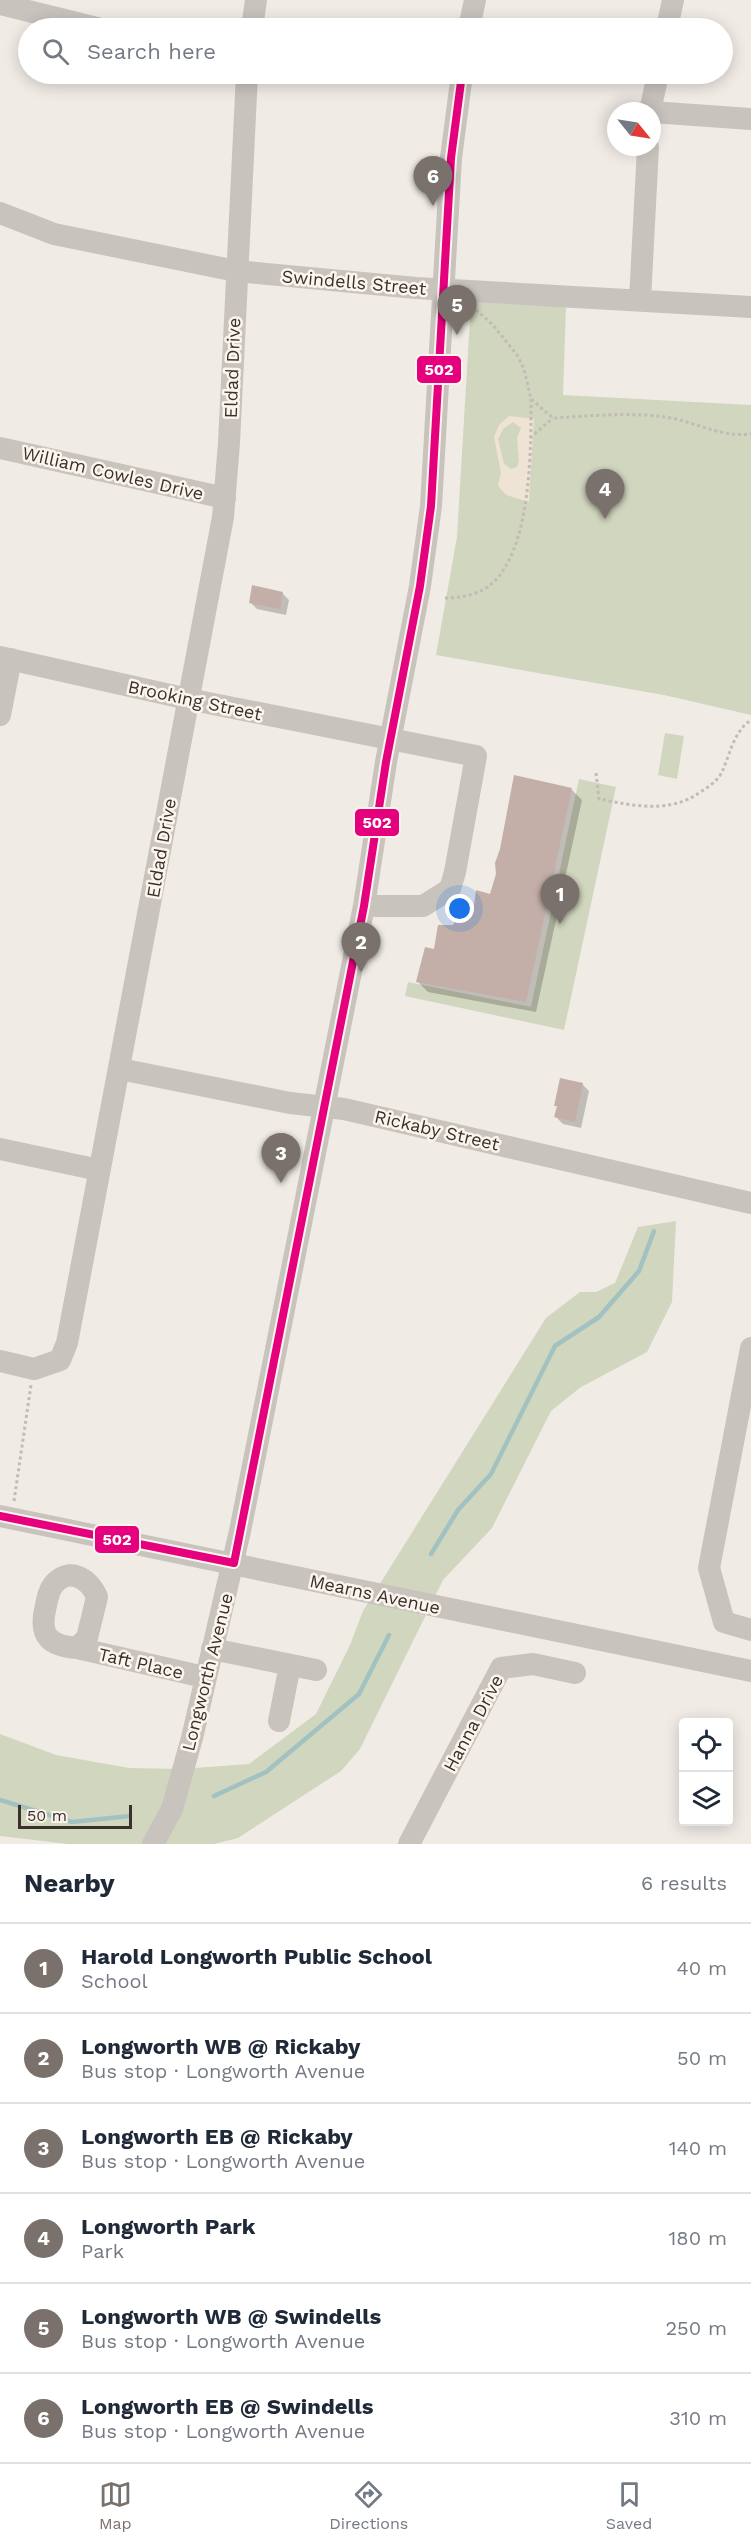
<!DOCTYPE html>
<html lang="en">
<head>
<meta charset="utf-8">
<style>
	:root { --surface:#fff; --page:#f6f6f7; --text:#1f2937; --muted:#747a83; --line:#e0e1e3; --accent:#7a716c }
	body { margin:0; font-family:"Work Sans",sans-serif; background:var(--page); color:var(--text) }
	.controls { position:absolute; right:18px; bottom:18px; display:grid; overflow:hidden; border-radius:6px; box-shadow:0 3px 15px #0003 }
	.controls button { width:54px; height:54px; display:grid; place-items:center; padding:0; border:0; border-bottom:2px solid var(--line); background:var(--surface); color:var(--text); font:30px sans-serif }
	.compass { position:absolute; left:607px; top:102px; width:54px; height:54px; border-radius:50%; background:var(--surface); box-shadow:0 3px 15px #0003; rotate:120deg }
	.scale { position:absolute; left:18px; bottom:15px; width:114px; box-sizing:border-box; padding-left:6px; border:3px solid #3b302b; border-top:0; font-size:16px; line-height:21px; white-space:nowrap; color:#3b302b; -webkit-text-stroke:4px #fbf5ee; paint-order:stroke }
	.you { position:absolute; left:460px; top:909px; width:21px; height:21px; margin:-15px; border:4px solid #fff; border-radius:50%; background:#1a73e8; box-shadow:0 0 0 9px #1a73e833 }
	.badge { display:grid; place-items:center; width:39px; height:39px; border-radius:50%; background:var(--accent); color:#fff; font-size:20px; font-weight:700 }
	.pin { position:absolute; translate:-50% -50px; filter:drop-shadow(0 2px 3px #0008) }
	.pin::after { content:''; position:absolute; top:32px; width:21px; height:18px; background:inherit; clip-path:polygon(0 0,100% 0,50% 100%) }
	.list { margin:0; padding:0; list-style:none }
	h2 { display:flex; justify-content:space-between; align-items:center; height:78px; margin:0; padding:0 24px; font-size:26px }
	h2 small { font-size:20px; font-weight:400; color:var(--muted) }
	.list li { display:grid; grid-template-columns:39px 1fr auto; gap:18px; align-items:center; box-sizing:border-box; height:90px; padding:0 24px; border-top:2px solid var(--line) }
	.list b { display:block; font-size:22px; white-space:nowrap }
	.list p { margin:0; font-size:20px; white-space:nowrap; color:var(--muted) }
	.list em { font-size:20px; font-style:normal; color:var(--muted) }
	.icon { flex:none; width:33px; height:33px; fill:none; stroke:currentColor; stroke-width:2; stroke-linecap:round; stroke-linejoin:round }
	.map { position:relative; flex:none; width:751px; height:1844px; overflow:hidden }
	.search { position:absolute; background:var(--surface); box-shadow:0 3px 15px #0003; left:18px; right:18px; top:18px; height:66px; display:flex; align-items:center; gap:15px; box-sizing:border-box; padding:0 21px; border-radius:33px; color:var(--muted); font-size:22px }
	.sheet { height:618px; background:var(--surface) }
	nav { display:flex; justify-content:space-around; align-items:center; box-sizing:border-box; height:84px; border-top:2px solid var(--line); background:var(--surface); font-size:16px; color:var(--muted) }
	nav a { display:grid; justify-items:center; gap:3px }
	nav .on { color:var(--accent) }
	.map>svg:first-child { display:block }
</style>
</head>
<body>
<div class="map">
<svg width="751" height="1844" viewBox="0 0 751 1844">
	<rect width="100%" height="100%" fill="#f0ebe5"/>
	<path fill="#d1d6bf" d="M471,302L566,307L563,395L751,405V715L664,695L436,655L457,537Z
		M665,733L684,736L677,779L658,775Z
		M579,779L616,787L564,1030L405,996L408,982L531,1007Z
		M676,1221L672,1302L647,1352L581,1387L551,1411L492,1528L443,1580L360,1749L341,1771L238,1838L214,1844H68L0,1836V1734L56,1755L129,1768L181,1769L249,1764L316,1714L350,1645L363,1611L546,1318L580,1292H596L615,1283L638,1227Z"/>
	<path fill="#eee3d5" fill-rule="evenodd" d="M509,416L534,419L529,502L506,495L498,486L501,473L494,437L499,425ZM513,422L521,428L517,438L519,461L517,467L511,469L504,464L498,439L503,429Z"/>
	<path fill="#0003" d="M282,593L289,600L286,615L257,609L250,602Z
		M571,789L582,800L536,1012L428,992L417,981L435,950L454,926L474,915L491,896Z
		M582,1084L589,1091L581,1128L563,1124L556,1117L558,1107L556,1105Z"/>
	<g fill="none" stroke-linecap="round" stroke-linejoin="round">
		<path stroke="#a1c2c1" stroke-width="4.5" d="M431,1554L458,1510L491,1474L555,1346L599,1317L639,1271L654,1231
			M214,1796L266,1772L359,1694L389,1635
			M0,1800L72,1822L130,1816"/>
	</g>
	<path fill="#c3afa7" d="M252,585L283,592L280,609L249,603Z
		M514,775L572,788L526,1002L416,982L425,947L434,949L438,925H453L458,915L473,913L476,890L490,894L496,874L495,863L500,849Z
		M560,1078L583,1083L575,1122L554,1117L557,1106H554Z"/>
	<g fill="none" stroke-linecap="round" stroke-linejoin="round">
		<path stroke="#c2bbb6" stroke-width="3" stroke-dasharray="3 3" stroke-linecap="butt" d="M476,310L493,325L517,355L524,369L531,399L553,418C590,416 628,412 665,417C694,421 721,438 751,434
			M530,438L553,418
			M445,598C460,598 477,595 489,586C532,552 531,449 531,399
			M596,773L599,799C634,806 671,814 702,791C710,786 718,780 722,772C730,754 734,731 751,720
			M14,1501L31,1385"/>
		<path stroke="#c9c3be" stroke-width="22" d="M0,4L97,28
			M252,28L256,0
			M469,28L475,0
			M667,28L673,0
			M650,111L658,74
			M652,112L751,119
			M0,213L54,234L236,271L416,288L751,307
			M640,300L648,147
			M0,448L225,498
			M0,657L188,699L476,756L455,872L450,889L423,906H364
			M0,715L11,659
			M120,1069L290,1103L344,1109L751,1203
			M0,1149L99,1170
			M751,1348L709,1568L724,1622L751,1630
			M0,1361L34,1369L60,1360L67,1343L223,517L229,443L247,74
			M0,1516L751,1671
			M77,1648C51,1646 39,1637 45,1610C47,1601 48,1591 54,1584C69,1566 90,1579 97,1597L87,1638L77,1648L204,1677
			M212,1649L316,1670
			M279,1721L290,1665
			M153,1844L172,1809L192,1738L240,1531L364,906L386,762L420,586L431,506L451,158L462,74
			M409,1844L501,1668L533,1664L575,1673"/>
		<defs>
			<path id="bus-1" d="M0,1516L234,1563
				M234,1563L364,906L386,762L420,586L431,506L451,158L462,74"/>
		</defs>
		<use href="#bus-1" stroke="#fbf5ee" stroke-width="12"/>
		<use href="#bus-1" stroke="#e5007d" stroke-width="8"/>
	</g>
	<g text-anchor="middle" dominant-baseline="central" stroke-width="5" stroke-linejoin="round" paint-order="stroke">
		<g font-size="18" fill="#3b302b" stroke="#fbf5ee">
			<text transform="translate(354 282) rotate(5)">Swindells Street</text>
			<text transform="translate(232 368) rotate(-88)">Eldad Drive</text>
			<text transform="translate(113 473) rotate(13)">William Cowles Drive</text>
			<text transform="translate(195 700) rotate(12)">Brooking Street</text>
			<text transform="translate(161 848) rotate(-80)">Eldad Drive</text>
			<text transform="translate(437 1130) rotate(13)">Rickaby Street</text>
			<text transform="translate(375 1594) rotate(12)">Mearns Avenue</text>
			<text transform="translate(141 1663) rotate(13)">Taft Place</text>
			<text transform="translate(207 1672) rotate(-76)">Longworth Avenue</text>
			<text transform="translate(473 1723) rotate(-62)">Hanna Drive</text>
		</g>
	</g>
	<g stroke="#fbf5ee" stroke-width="2">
		<rect x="416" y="355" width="46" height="29" rx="6" fill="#e5007d"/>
		<rect x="354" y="808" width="46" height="29" rx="6" fill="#e5007d"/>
		<rect x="94" y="1525" width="46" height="29" rx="6" fill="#e5007d"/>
	</g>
	<g font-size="16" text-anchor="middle" font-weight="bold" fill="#fff">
		<text x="439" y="375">502</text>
		<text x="377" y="828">502</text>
		<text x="117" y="1545">502</text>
	</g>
</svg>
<div class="controls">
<button><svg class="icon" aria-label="locate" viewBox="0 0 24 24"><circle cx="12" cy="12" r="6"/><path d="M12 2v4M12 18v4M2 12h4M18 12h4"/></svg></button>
<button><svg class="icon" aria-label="layers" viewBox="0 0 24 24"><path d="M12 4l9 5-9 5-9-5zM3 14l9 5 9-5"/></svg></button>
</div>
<svg class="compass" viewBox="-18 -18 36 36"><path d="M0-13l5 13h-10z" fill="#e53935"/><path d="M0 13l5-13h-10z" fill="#747a83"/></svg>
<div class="scale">50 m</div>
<div class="you"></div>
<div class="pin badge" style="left:560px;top:924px">1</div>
<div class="pin badge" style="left:361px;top:972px">2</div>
<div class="pin badge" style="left:281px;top:1183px">3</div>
<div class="pin badge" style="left:605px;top:519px">4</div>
<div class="pin badge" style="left:457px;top:335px">5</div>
<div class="pin badge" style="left:433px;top:206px">6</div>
<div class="search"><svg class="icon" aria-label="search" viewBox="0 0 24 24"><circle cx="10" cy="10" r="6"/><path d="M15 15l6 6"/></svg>Search here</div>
</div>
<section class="sheet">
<h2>Nearby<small>6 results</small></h2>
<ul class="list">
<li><span class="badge">1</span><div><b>Harold Longworth Public School</b><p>School</p></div><em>40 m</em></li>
<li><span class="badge">2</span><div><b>Longworth WB @ Rickaby</b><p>Bus stop · Longworth Avenue</p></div><em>50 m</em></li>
<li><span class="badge">3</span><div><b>Longworth EB @ Rickaby</b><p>Bus stop · Longworth Avenue</p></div><em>140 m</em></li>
<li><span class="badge">4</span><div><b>Longworth Park</b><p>Park</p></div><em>180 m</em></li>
<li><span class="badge">5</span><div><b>Longworth WB @ Swindells</b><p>Bus stop · Longworth Avenue</p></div><em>250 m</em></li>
<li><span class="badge">6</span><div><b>Longworth EB @ Swindells</b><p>Bus stop · Longworth Avenue</p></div><em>310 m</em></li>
</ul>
</section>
<nav>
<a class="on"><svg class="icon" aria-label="map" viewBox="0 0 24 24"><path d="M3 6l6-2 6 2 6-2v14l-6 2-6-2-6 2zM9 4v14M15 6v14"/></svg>Map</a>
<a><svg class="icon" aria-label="directions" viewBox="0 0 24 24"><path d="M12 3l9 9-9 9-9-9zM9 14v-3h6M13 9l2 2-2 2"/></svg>Directions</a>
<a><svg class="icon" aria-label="saved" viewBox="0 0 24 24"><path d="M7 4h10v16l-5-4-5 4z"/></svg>Saved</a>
</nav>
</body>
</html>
